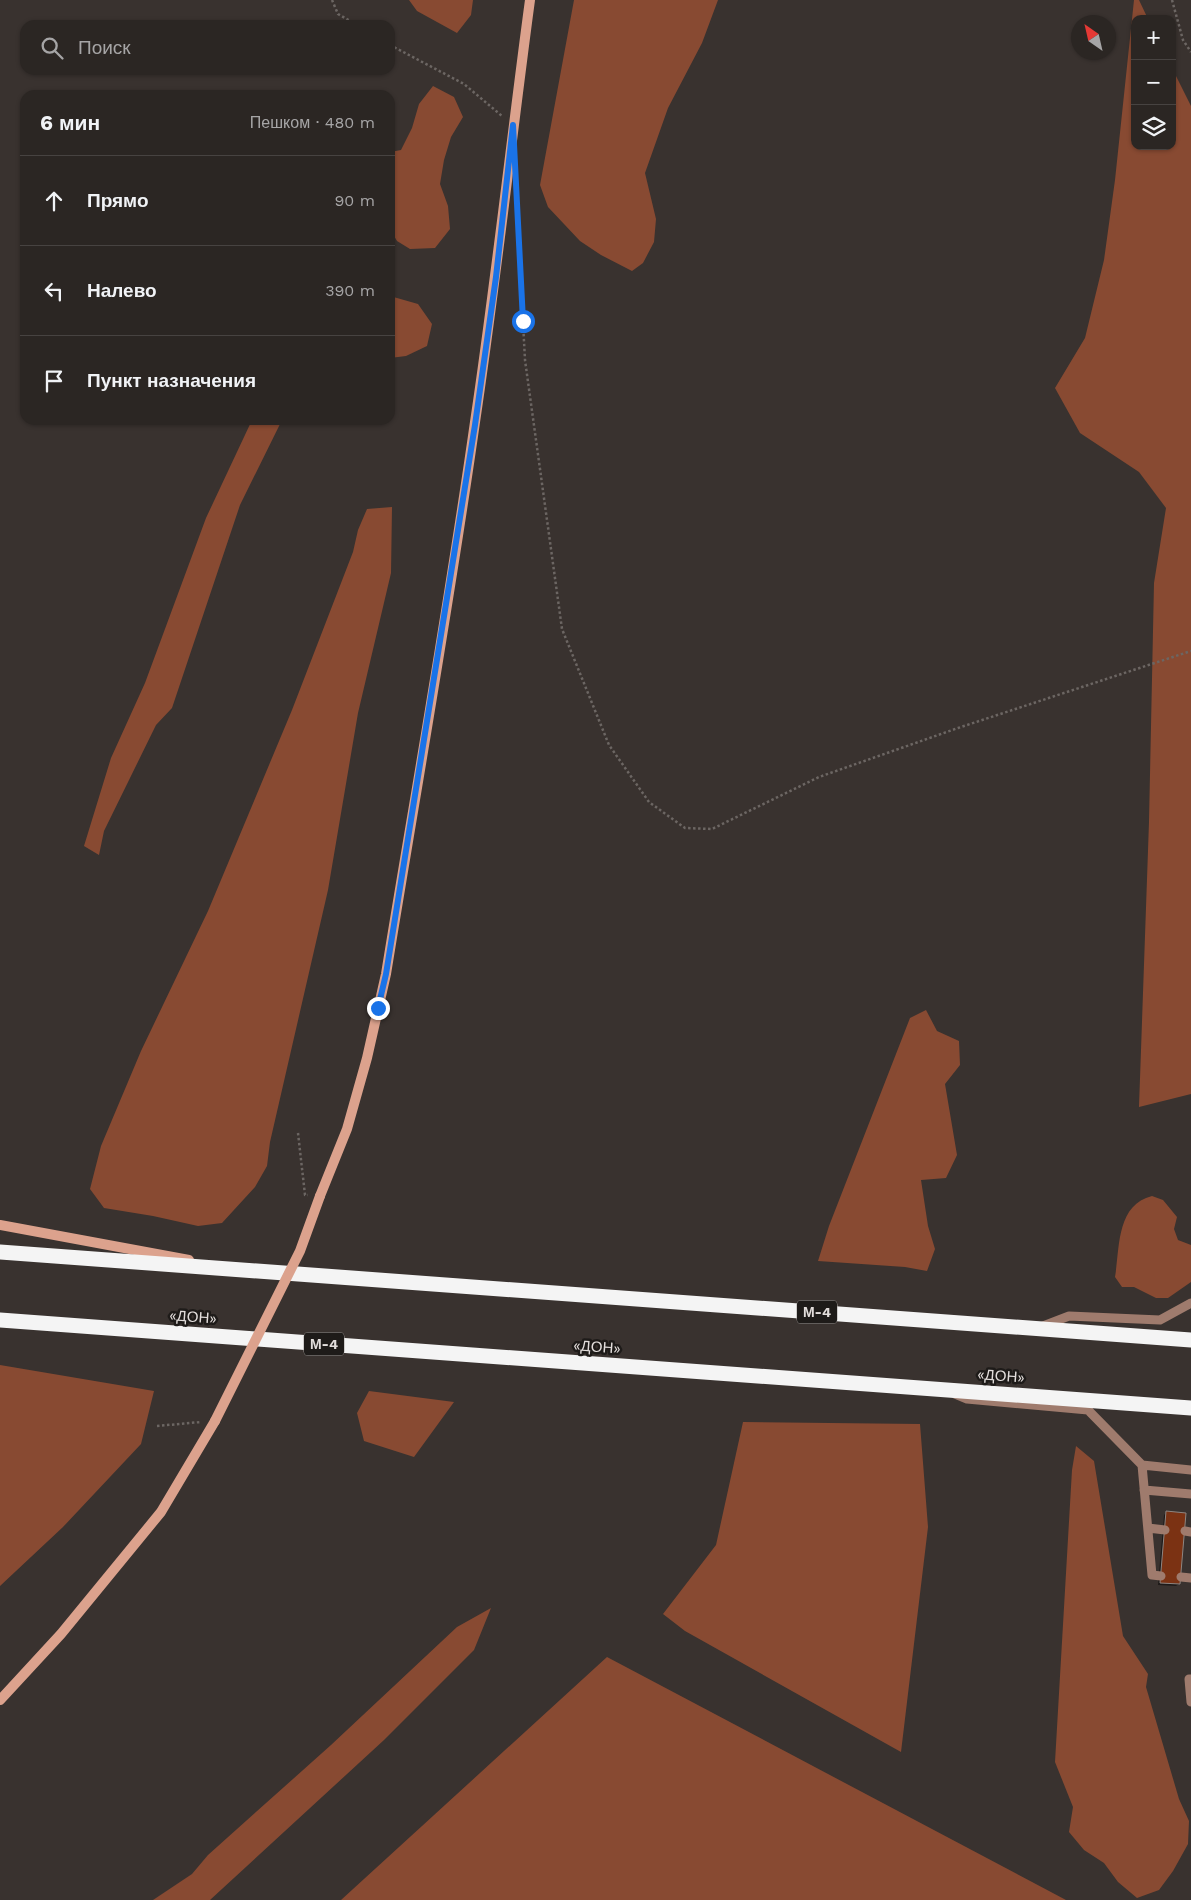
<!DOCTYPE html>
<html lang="ru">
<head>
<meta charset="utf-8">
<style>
	:root { --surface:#2b2623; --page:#373230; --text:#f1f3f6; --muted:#a6a5a6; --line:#474341 }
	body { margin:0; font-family:"Work Sans",sans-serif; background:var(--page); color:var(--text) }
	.controls { position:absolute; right:15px; top:15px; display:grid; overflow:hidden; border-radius:10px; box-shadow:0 1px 4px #0004 }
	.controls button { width:45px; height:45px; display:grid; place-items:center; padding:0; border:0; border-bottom:1px solid var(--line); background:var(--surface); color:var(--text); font:25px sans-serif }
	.compass { position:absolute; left:1071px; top:15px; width:45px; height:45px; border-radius:50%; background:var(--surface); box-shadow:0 1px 4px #0004; rotate:326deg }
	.stop { position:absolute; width:15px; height:15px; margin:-11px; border:4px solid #1a73e8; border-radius:50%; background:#fff }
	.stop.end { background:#1a73e8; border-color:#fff; box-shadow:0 1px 5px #0008 }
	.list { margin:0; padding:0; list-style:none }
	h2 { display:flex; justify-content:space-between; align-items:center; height:65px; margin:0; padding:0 20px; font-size:21px }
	h2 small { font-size:16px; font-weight:400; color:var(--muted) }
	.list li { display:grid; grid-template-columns:32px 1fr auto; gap:15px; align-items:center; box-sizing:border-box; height:90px; padding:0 20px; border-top:1px solid var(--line) }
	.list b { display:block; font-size:19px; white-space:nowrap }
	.list em { font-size:16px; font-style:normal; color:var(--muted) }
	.icon { flex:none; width:28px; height:28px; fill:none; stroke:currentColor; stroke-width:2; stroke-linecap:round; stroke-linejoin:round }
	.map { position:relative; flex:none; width:1191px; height:1900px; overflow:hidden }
	.search { position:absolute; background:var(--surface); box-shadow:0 1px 4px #0004; left:20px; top:20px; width:375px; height:55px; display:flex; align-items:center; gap:12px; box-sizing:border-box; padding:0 18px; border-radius:15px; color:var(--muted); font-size:19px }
	.panel { position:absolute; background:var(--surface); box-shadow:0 1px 4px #0004; left:20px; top:90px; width:375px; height:335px; border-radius:15px }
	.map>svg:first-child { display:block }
</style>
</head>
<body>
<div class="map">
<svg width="1191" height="1900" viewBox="0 0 1191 1900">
	<rect width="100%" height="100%" fill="#39322f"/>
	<path fill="#884a32" d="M409,0H473L471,15L457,33L417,11Z
		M574,0H718L702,43L668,108L645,173L656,219L654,242L643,263L632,271L601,255L580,241L548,207L540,185Z
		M1134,0H1139L1148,19H1135V146H1172V68L1191,106V1094L1139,1107L1149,822L1154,583L1166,508L1139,472L1080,433L1055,388L1085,338L1104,260L1115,180Z
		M433,86L454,97L463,117L451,137L444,160L440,184L448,206L450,229L435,248L410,249L397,241L390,229V152L401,150L412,128L419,104Z
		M390,296L418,304L432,324L427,346L406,356L390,358Z
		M252,420H282L240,505L172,708L156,725L104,831L99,855L84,846L111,758L145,683L206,518Z
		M392,507L391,573L358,713L328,890L270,1142L267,1166L255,1187L222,1223L198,1226L153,1216L104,1208L90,1189L101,1146L141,1051L208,911L292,710L353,552L358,530L367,509Z
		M926,1010L937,1031L959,1041L960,1065L945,1084L957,1155L946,1178L921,1180L928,1226L935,1249L927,1271L905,1267L818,1261L829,1226L910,1018Z
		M1152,1196L1163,1200L1177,1217L1174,1229L1178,1240L1191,1245V1282L1168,1298H1156L1134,1287H1122L1115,1277C1120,1248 1116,1205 1152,1196Z
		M0,1365L154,1391L141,1444L63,1527L0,1586Z
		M369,1391L454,1402L414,1457L364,1441L357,1413Z
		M743,1422L920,1424L928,1527L901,1752L685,1631L663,1614L716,1545Z
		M1076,1446L1094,1461L1123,1636L1148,1674L1146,1687L1179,1799L1189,1821L1188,1844L1173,1871L1159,1890L1137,1898L1118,1882L1104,1863L1084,1850L1069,1832L1073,1807L1055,1762L1072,1470Z
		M491,1608L474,1650L384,1740L210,1900H153L192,1874L208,1855L331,1745L457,1627Z
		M607,1657L1066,1900H341Z"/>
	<path fill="#0007" d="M1167,1512L1179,1584L1176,1586L1158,1585L1164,1515Z"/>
	<path fill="#7b3213" stroke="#8e8682" d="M1166,1511L1186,1513L1180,1584L1160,1583Z"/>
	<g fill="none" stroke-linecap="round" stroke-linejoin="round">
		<path stroke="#6c6663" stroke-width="2.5" stroke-dasharray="2.5 2.5" stroke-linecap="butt" d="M332,0L338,14L357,25
			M1172,0L1183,40L1191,52
			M390,45L464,84L502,116
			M517,209L525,360L562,629L609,745L649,802L685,828L712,829L819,777L958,728L1191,651
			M298,1133L305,1195H308
			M157,1426L201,1422"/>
		<path stroke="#9f7b6d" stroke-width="9" d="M1043,1326L1069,1316L1160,1320L1191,1303
			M955,1394L967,1399L1088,1410L1142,1465L1152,1575L1161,1576
			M1142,1465L1191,1470
			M1144,1490L1191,1494
			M1148,1528L1165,1530
			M1185,1531L1191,1532
			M1181,1577L1191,1578
			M1191,1679H1189L1191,1702"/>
		<path stroke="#dca28d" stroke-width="10" d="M320,1196L347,1129L367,1058L386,974C416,790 449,606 475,422C496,281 511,141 530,0
			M0,1225L189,1260
			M0,1700L61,1634L161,1512L215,1421"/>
		<path stroke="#f4f4f4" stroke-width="15" d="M0,1252L1191,1340
			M0,1320L1191,1408"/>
		<path stroke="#dca28d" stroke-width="10" d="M215,1421L300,1251L320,1196"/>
	</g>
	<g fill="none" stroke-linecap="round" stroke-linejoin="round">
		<path stroke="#1a73e8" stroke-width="6" d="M378,1008L386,974L475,425L496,277L513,125L523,321"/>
	</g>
	<g text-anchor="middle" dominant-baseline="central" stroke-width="5" stroke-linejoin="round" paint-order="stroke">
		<g fill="#1e1b19" stroke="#a7a3a1" stroke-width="1">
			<rect x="797" y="1300.5" width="40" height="23" rx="4"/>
			<rect x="304" y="1332.5" width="40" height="23" rx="4"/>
		</g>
		<g font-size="14" font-weight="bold" fill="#e2dddb">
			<text x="817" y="1312">М-4</text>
			<text x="324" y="1344">М-4</text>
		</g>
		<g font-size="15" fill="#e2dddb" stroke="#1e1b19">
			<text transform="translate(193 1317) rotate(4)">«ДОН»</text>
			<text transform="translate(597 1347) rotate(4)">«ДОН»</text>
			<text transform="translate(1001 1376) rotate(4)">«ДОН»</text>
		</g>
	</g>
</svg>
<div class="controls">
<button>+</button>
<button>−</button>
<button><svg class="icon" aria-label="layers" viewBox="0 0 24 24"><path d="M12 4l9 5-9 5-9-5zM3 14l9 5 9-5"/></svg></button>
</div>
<svg class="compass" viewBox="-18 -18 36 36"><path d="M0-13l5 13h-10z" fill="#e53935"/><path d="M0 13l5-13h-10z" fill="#a6a5a6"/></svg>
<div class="stop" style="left:523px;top:321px"></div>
<div class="stop end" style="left:378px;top:1008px"></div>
<div class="search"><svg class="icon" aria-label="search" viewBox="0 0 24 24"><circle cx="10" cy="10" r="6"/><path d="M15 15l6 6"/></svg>Поиск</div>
<section class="panel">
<h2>6 мин<small>Пешком · 480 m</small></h2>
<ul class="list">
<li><svg class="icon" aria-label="ahead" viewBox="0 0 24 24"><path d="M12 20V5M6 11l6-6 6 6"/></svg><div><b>Прямо</b></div><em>90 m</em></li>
<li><svg class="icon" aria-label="left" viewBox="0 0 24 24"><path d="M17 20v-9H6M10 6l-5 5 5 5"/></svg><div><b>Налево</b></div><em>390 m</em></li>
<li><svg class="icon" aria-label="arrive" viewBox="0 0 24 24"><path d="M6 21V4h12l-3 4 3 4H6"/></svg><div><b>Пункт назначения</b></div></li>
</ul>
</section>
</div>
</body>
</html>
